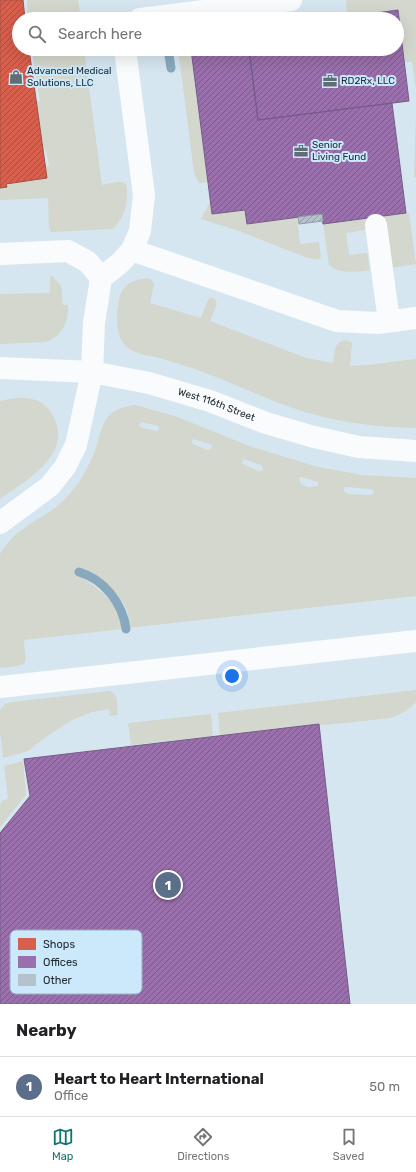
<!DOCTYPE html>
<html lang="en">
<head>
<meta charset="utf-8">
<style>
	:root { --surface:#fff; --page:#f6f6f6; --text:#202124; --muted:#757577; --line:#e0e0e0; --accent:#0f766e }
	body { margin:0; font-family:Rubik,sans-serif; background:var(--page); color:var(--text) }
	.you { position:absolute; left:232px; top:676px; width:14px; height:14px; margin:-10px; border:3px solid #fff; border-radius:50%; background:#1a73e8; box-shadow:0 0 0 6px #1a73e833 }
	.badge { display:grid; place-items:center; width:26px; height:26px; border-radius:50%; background:var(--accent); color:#fff; font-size:13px; font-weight:700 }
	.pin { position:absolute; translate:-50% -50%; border:2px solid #fff; box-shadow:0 1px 4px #0006 }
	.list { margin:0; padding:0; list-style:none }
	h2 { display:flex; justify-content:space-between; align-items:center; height:52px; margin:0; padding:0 16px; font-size:17px }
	h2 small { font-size:13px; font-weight:400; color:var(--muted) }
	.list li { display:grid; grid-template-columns:26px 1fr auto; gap:12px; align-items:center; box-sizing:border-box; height:60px; padding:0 16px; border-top:1px solid var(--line) }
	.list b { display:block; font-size:15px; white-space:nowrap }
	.list p { margin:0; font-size:13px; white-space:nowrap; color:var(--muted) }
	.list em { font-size:13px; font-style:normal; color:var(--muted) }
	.icon { flex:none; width:22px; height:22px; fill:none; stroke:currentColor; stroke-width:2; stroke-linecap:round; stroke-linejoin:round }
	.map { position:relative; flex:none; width:416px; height:1004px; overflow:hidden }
	.search { position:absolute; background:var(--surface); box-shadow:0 4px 16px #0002; left:12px; right:12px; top:12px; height:44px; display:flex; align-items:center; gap:10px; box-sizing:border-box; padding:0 14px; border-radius:22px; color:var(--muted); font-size:15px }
	.sheet { height:112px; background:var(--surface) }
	nav { display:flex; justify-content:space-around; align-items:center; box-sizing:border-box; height:56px; border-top:1px solid var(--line); background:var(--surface); font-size:11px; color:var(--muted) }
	nav a { display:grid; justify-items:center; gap:2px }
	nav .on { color:var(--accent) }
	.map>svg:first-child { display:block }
</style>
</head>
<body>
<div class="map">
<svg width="416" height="1004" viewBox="0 0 416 1004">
	<defs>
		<pattern id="shops-hatch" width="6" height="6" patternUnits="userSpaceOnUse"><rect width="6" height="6" fill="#d6604d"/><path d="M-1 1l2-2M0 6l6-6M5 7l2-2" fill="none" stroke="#ad4f41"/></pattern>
		<pattern id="offices-hatch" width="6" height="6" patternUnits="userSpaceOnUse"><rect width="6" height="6" fill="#9970ab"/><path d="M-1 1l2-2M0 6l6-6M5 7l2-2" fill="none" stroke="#7c5c8c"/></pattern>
		<pattern id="building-hatch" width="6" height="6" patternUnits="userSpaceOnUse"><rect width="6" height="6" fill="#b3c2cc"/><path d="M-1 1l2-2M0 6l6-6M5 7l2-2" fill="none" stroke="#919ea6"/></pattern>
	</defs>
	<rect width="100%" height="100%" fill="#d6e6f0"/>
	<path fill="#d3d7cd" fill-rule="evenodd" d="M27,0H78L81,19H28Z
		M346,0H416V90L412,62H405L398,10L347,17Z
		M29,49H84L102,185C108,184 118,180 124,183C127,185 127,188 127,191C128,206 123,219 113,229L51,232L49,228L48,198L0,200V188L6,187V184L47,178L45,167L49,166L46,150H43L36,102L40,101L32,52H30Z
		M178,49H191L208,182L199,183L194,173Z
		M416,114V177H414Z
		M210,202L212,214L245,210L247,224L297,217L300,244L319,242L321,258L318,260L305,257L239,231L201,219Z
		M409,213L416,264L392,268L385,223L365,226V230L346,233L349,255L367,253L370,270C358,272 338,274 329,265L323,224Z
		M50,276L54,277L55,280C65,286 61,295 63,305H68C70,320 61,338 45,342L0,344V294L50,293Z
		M147,278L152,280L154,284L150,303L201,318L208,300L211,297L215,299L217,304L210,321L306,358L333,363C335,353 333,342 346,340L352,343L350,366L367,365L416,359V428C379,427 341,423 305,412C266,400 230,381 192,368C182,365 172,362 163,359C150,355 133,355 124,344C115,333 116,313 119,300C122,284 133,280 147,278Z
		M14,398C29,397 43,399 51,413C77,452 26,481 0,499V401Z
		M135,405L175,416L252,447L318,467L362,475L416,478V596L128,628C128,622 129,616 127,610C122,596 99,574 85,569L80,570C80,579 93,584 99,590C111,600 121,613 123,629L24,640C25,667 32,664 2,668L0,667V554C6,544 14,535 23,529C33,521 46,515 56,507C66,499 74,489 81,479C86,470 91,461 95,451C103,425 103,409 135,405ZM141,422L158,426L159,430L156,431L140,427L139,425ZM193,439L210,444L212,446L211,449L207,450L193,444L192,442ZM244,459L261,465L263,469L262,471H258L243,464L242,462ZM301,477L318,482V486L308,487L301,484L299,478ZM346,487L370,489L373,490L374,492L372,495H369L348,494L344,491V488Z
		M416,690V702C409,710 401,714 391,718L220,736L218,713Z
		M109,691C119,693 117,707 118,715L110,716L109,709L92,712L72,720L43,739L28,751L3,758L0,732V710L5,704L12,702Z
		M211,714L213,736L131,745L128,723Z
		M23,761L26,795L0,827V804L3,800L8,799L4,766Z"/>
	<path fill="url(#shops-hatch)" stroke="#a05045" d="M0,0H23L25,19H19V49H29L47,178L6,184L7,187L0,188Z"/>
	<path fill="url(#offices-hatch)" stroke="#755c87" d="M398,10L409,101L258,120L249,49H397V19H332Z
		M191,49H249L258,120L392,103L406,213L323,224L322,214L247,224L245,210L212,214Z
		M319,724L350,1004H0V833L30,796L24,759Z"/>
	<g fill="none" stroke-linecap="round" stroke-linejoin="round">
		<path stroke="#88a9bd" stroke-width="9" d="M168,49L171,68
			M79,572C104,579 123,604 126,629"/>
	</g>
	<path fill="url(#building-hatch)" stroke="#919da5" d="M322,214L323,221L299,224L298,217Z"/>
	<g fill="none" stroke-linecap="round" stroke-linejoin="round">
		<g stroke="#f9fbfd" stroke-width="22">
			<path d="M140,19L291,0"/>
			<path d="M376,225L389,321"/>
			<path d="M132,250L337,321L378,323L416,318"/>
			<path d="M0,254L68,251L88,262L101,278"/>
			<path id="s1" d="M0,368L92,372L149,383L210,401L266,423L314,437L359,447L416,451"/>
			<path d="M0,523L50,486L65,467L76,445L92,372L94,323L101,278L120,263L132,250L140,231L144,195L125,49"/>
			<path d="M0,687L416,641"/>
		</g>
	</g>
	<defs>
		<symbol id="shop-bare" viewBox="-9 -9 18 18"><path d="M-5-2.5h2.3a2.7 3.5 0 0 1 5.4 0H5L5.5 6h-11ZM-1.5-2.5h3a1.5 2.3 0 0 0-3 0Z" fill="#606d75" stroke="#cbe9fb" stroke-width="2.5" paint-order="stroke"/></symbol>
		<symbol id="office-bare" viewBox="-9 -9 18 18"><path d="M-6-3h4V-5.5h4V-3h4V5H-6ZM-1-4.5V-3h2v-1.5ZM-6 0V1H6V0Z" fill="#606d75" stroke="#cbe9fb" stroke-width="2.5" paint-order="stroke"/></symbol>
	</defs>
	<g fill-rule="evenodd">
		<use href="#shop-bare" x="6" y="67" width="20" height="20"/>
		<use href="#office-bare" x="320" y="71" width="20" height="20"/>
		<use href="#office-bare" x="291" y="141" width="20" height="20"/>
	</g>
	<g text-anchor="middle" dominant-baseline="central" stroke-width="4" stroke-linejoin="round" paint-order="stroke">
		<g font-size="10" fill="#212c33" stroke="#cbe9fb" text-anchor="start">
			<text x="27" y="71">Advanced Medical<tspan x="27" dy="12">Solutions, LLC</tspan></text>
			<text x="341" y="81">RD2Rx, LLC</text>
			<text x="312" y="145">Senior<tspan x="312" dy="12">Living Fund</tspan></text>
		</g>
		<g font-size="10" fill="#212c33" stroke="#cbe9fb">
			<text stroke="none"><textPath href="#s1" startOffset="221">West 116th Street</textPath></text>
		</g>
	</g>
	<rect x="10" y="930" width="132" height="64" rx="6" fill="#cbe9fb" stroke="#98b0bf" stroke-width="1"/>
	<rect x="18" y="938" width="18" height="12" fill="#d6604d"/>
	<rect x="18" y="956" width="18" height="12" fill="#9970ab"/>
	<rect x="18" y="974" width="18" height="12" fill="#b3c2cc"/>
	<g font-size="11" fill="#212c33">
		<text x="43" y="948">Shops</text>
		<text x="43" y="966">Offices</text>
		<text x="43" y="984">Other</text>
	</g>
</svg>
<div class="you"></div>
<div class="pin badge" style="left:168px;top:885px;background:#5c6f8a">1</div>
<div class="search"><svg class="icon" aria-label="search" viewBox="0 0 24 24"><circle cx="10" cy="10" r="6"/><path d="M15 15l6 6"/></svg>Search here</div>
</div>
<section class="sheet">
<h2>Nearby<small></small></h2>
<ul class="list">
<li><span class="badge" style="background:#5c6f8a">1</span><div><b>Heart to Heart International</b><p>Office</p></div><em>50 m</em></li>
</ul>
</section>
<nav>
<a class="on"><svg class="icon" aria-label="map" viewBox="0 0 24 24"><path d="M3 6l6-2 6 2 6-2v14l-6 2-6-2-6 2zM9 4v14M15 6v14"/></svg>Map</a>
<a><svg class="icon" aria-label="directions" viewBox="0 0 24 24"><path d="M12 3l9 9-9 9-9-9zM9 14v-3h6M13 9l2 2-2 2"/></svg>Directions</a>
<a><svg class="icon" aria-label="saved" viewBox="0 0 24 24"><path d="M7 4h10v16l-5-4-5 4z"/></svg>Saved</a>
</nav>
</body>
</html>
